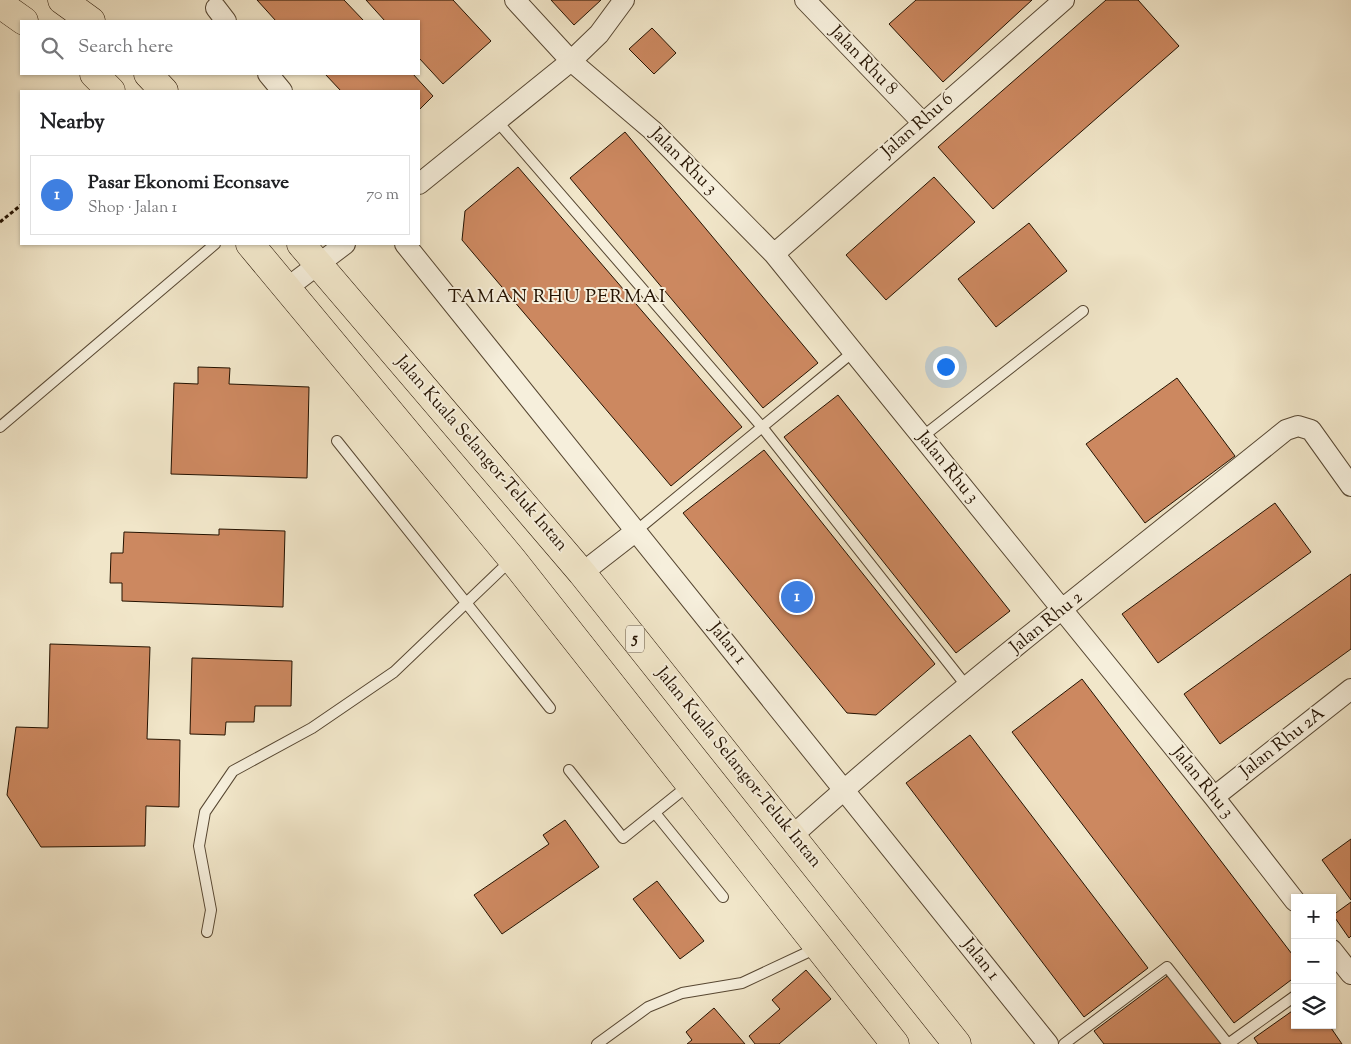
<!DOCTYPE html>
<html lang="en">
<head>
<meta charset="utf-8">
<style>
	:root { --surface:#fff; --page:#f6f6f6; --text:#202124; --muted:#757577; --line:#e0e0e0; --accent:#8f2418 }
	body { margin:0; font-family:"Sorts Mill Goudy",serif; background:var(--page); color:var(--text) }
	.controls { position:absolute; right:15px; bottom:15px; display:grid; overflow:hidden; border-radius:0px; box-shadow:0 1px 4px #0004 }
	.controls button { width:45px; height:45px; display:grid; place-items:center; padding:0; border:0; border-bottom:1px solid var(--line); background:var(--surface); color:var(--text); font:25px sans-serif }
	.you { position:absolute; left:945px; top:366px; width:18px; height:18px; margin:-12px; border:4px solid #fff; border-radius:50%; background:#1a73e8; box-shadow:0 0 0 8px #1a73e833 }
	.badge { display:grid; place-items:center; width:32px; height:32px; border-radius:50%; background:var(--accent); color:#fff; font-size:16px; font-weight:700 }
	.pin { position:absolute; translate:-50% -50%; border:2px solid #fff; box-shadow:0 1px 5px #0006 }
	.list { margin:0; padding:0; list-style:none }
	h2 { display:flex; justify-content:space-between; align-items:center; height:65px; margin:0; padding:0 20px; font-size:21px }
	h2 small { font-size:16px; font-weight:400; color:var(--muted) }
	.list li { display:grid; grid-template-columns:32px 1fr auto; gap:15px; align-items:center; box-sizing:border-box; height:80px; margin:0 10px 10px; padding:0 10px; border:1px solid var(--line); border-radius:0px }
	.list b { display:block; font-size:19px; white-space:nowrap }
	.list p { margin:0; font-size:16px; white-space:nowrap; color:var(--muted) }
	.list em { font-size:16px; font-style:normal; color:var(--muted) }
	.icon { flex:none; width:28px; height:28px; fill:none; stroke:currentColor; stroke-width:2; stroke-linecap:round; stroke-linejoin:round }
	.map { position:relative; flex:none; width:1351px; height:1044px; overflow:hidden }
	.search { position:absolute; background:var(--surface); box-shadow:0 1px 4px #0004; left:20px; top:20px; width:400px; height:55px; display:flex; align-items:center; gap:12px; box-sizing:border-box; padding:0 18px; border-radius:0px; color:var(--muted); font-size:19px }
	.panel { position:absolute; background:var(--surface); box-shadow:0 1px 4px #0004; left:20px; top:90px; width:400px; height:155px; border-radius:0px }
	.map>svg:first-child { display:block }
</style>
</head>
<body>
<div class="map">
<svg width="1351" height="1044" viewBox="0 0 1351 1044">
	<rect width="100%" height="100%" fill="#f1e6c9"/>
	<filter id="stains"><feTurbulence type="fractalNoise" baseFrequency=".004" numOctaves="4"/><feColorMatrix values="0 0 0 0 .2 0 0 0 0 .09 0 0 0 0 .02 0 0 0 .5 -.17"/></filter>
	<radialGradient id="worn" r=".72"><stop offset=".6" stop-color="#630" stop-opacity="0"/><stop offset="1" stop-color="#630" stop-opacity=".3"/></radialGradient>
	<path fill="#cc8860" stroke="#241200" d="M257,0H344L364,21H276Z
		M366,0H453L491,41L443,84L419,58V21H385Z
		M551,0H601L574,25Z
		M916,0H1032L943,82L889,24Z
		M1106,0H1138L1179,46L993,209L938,147Z
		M652,28L676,53L654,74L629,49Z
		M325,74H413L433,96L419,110V91H341Z
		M625,132L818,363L763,408L570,178Z
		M518,167L742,427L671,486L462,240L465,211Z
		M934,177L975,222L886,300L846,255Z
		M1029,223L1067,271L996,327L958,279Z
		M198,367L230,368L229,384L309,387L307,478L171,474L174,383L198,384Z
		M1177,378L1235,456L1145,523L1086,444Z
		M838,395L1010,611L956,653L784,437Z
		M764,450L935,664L876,715L847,713L683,513Z
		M1275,503L1311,552L1158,663L1122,614Z
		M219,529L285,531L283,607L122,601V583H110L111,553H123L124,532L219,535Z
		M1351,574V649L1220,744L1184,694Z
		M50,644L150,647L147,739L180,740L179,807L146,806L145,846L41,847L7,795L16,727L48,728Z
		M192,658L292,661L291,706H255L254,722H226L225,735L190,734Z
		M1082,679L1295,958V977L1234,1023L1012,732Z
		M970,735L1148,968L1084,1017L906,783Z
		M565,820L599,867L502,934L474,895L549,844L543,835Z
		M1351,839V900L1322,860Z
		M657,881L704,941L680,959L633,899Z
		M1351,902V936L1349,938L1333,915Z
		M806,970L831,999L779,1044H755L749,1036L780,1009L772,1000Z
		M1170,974L1223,1044H1104L1094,1031Z
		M714,1008L745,1044H687L692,1040L686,1032Z
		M1295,1009V1025H1329L1342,1044H1258L1254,1038Z"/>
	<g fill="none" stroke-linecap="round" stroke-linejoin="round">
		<defs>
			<path id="service" d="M497,121L762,427L968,688
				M0,427L215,244
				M922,437L1083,311
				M337,441L550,708
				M636,531L853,352
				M569,770L623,838L689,785
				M655,813L723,897
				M207,932L211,910L199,846L205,812L233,771L312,728L394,672L511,560
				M597,1044L648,1007L682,993L742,983L806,953L816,945
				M1064,1044L1167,967L1228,1044
				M1228,1044L1295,996"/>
			<path id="minor" d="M515,0L571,61L652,130L774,254L1214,797L1295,901
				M805,0L922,122
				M216,8L226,21
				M268,74L282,91
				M419,184L571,61L599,34L624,0
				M405,244L1048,1044
				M774,254L1064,0
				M287,288L345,244
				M582,573L636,531
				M1214,797L1351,689
				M792,836C950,694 1120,564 1286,430L1298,426L1311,430L1351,486
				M1332,950L1351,974"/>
			<path id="trunk" d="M62,0L91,21
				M0,4L24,21
				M94,74L111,91
				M148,74L164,91
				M250,244L512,559L895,1044
				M301,244L582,573L957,1044"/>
		</defs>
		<use href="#service" stroke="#574732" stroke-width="12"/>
		<use href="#minor" stroke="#574732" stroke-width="22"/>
		<use href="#trunk" stroke="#241200" stroke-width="29"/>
		<path stroke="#241200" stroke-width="3" stroke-dasharray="4 2.5" stroke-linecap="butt" d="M0,222L21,205"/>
		<use href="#service" stroke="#f6efdc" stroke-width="10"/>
		<use href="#minor" stroke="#f6efdc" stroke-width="20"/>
		<use href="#trunk" stroke="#f1e6c9" stroke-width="28"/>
	</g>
	<g text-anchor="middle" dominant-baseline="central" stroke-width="4" stroke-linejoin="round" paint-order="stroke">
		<rect fill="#f6efdc" stroke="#635442" stroke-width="1" x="626" y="625.5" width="18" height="27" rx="4"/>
		<g font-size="16" font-weight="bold" fill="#241200">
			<text x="635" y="639">5</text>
		</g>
		<g font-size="18" fill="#241200" stroke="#f6efdc">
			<text transform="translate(863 61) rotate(46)">Jalan Rhu 8</text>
			<text transform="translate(918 126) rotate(-41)">Jalan Rhu 6</text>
			<text transform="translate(683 162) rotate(45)">Jalan Rhu 3</text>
			<text transform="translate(481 454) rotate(49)">Jalan Kuala Selangor-Teluk Intan</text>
			<text transform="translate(947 468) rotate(51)">Jalan Rhu 3</text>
			<text transform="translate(1047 623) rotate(-39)">Jalan Rhu 2</text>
			<text transform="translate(727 644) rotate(51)">Jalan 1</text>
			<text transform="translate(1283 743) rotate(-38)">Jalan Rhu 2A</text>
			<text transform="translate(738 768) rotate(51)">Jalan Kuala Selangor-Teluk Intan</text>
			<text transform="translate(1202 783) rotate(51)">Jalan Rhu 3</text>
			<text transform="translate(980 960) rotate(51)">Jalan 1</text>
		</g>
		<g font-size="19" letter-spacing="1" fill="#241200" stroke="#f6efdc">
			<text x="557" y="297">TAMAN RHU PERMAI</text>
		</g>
	</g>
	<rect width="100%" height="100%" filter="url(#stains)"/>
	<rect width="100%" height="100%" fill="url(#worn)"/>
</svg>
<div class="controls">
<button>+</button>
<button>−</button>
<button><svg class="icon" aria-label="layers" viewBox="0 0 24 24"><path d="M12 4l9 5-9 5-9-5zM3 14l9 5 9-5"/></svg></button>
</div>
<div class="you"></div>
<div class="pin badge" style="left:797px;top:597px;background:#3f7fe0">1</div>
<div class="search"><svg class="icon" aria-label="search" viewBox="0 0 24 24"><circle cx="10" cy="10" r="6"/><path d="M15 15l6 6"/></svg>Search here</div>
<section class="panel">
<h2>Nearby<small></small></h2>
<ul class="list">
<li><span class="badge" style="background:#3f7fe0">1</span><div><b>Pasar Ekonomi Econsave</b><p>Shop · Jalan 1</p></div><em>70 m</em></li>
</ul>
</section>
</div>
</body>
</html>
